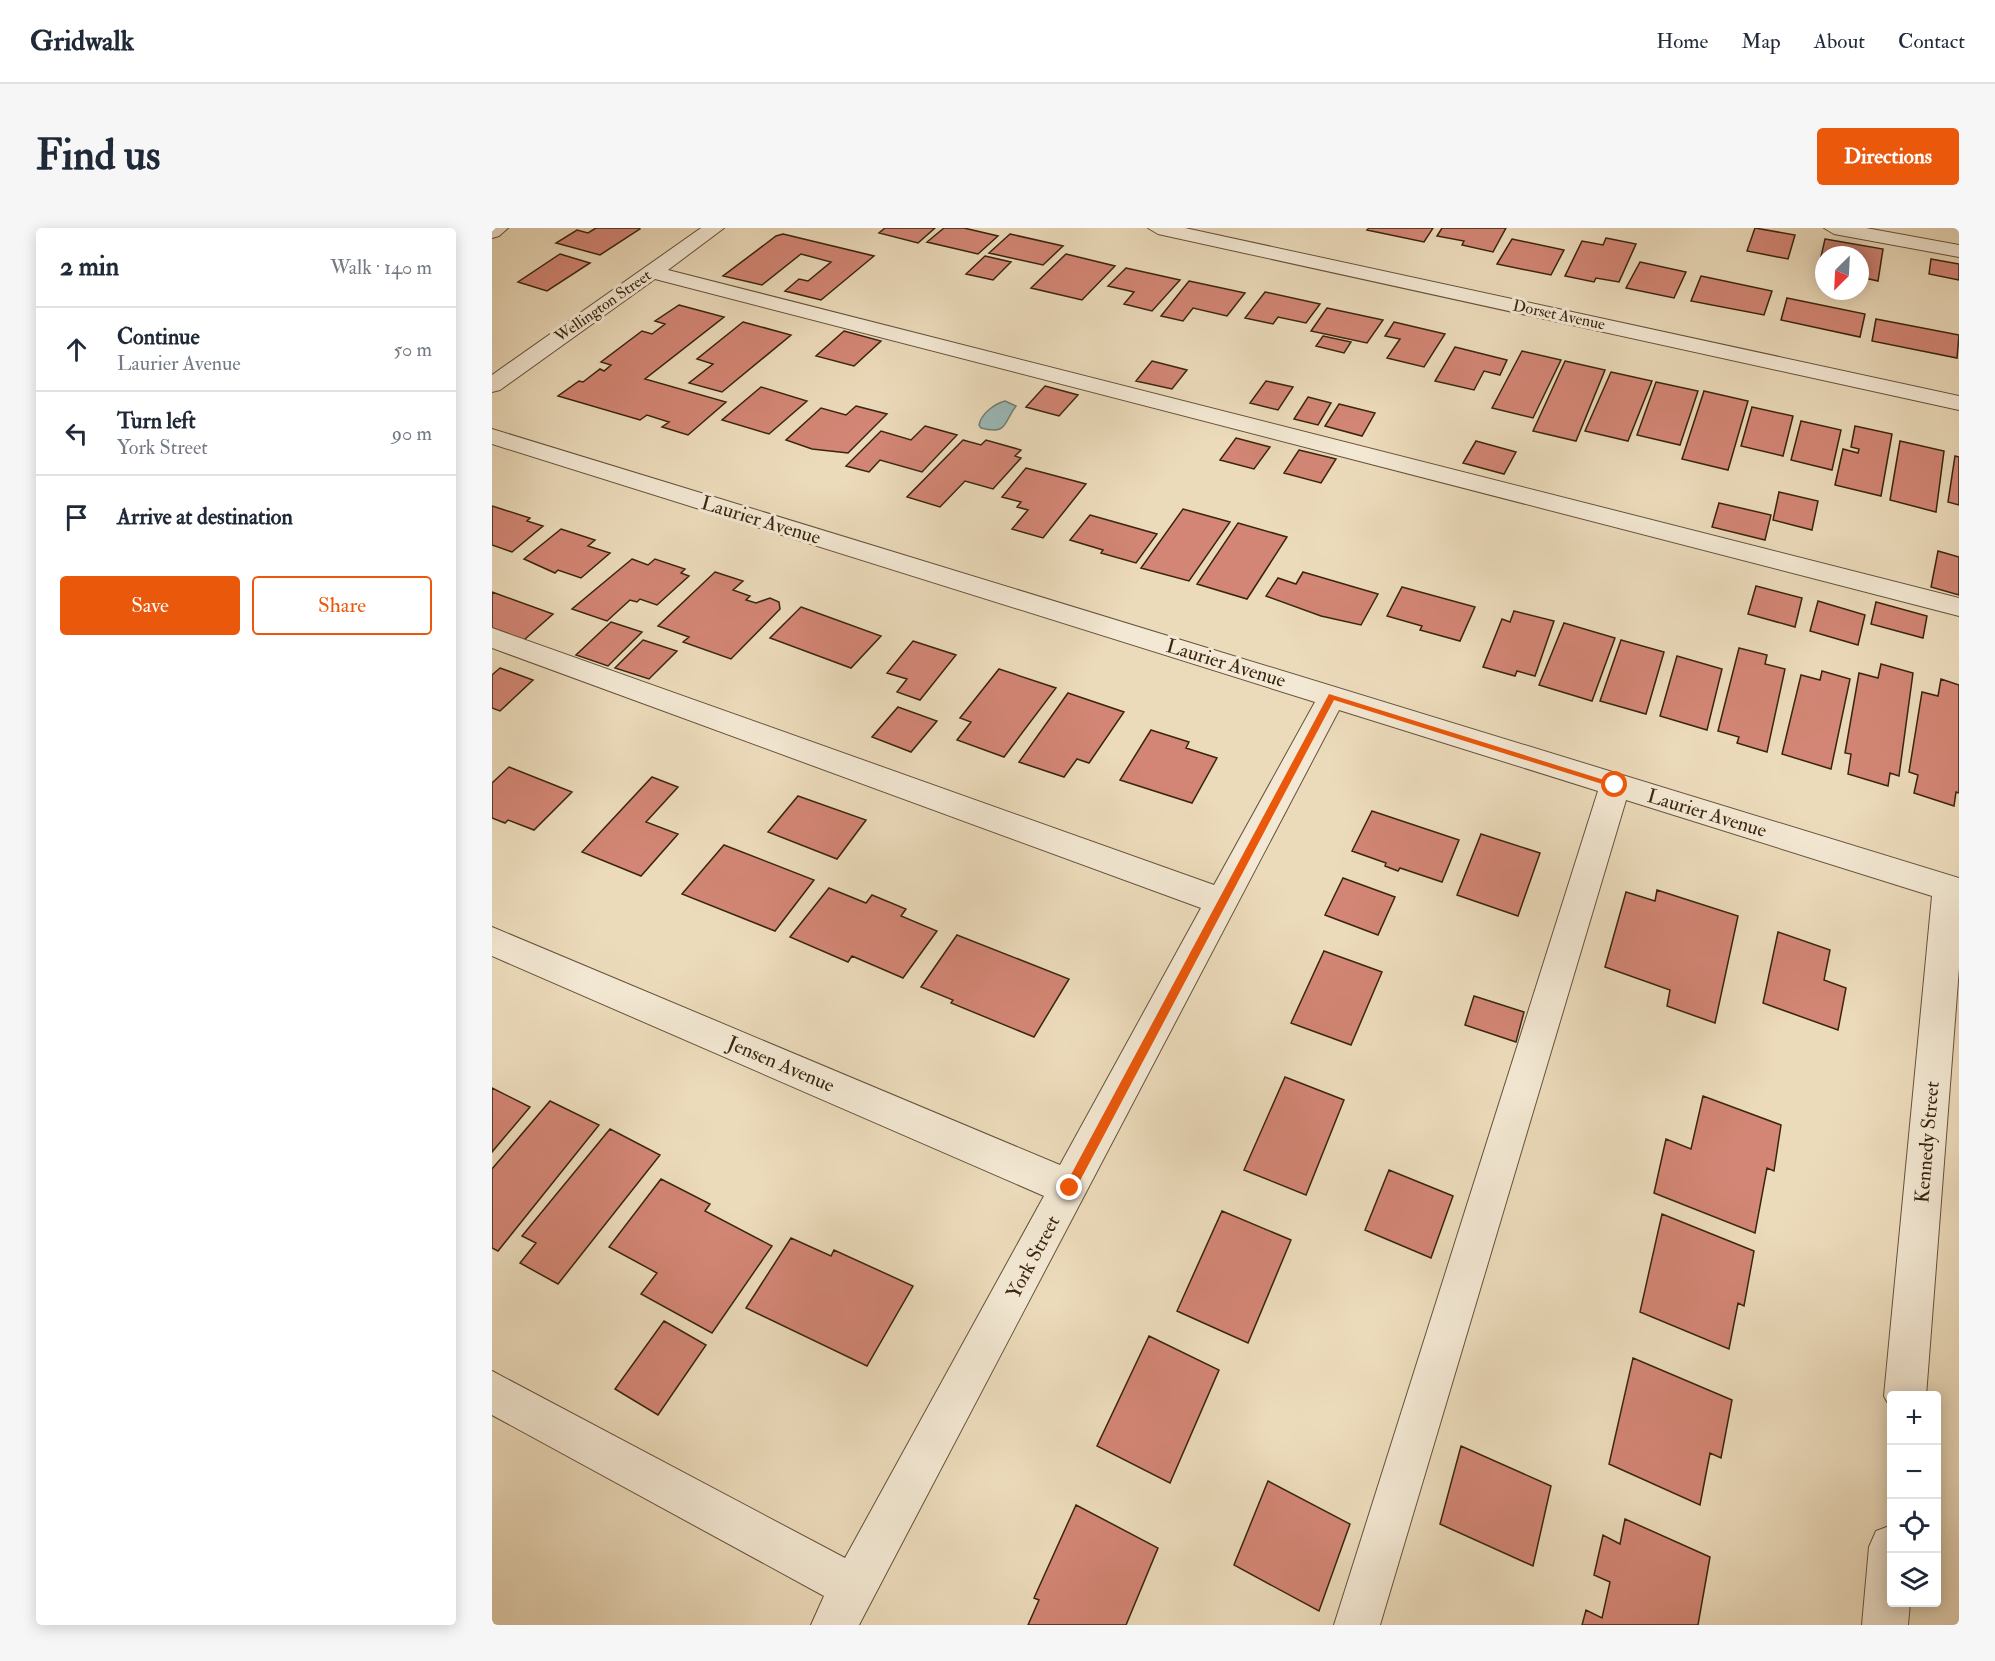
<!DOCTYPE html>
<html lang="en">
<head>
<meta charset="utf-8">
<style>
	:root { --surface:#fff; --page:#f6f6f7; --text:#1f2937; --muted:#747a83; --line:#e0e1e3; --accent:#ea580c }
	body { margin:0; font-family:"IM FELL Double Pica",serif; background:var(--page); color:var(--text) }
	.controls { position:absolute; right:18px; bottom:18px; display:grid; overflow:hidden; border-radius:6px; box-shadow:0 3px 15px #0003 }
	.controls button { width:54px; height:54px; display:grid; place-items:center; padding:0; border:0; border-bottom:2px solid var(--line); background:var(--surface); color:var(--text); font:30px sans-serif }
	.compass { position:absolute; left:1323px; top:18px; width:54px; height:54px; border-radius:50%; background:var(--surface); box-shadow:0 3px 15px #0003; rotate:204deg }
	.stop { position:absolute; width:18px; height:18px; margin:-14px; border:4px solid #ea580c; border-radius:50%; background:#fff }
	.stop.end { background:#ea580c; border-color:#fff; box-shadow:0 2px 6px #0008 }
	.list { margin:0; padding:0; list-style:none }
	h2 { display:flex; justify-content:space-between; align-items:center; height:78px; margin:0; padding:0 24px; font-size:26px }
	h2 small { font-size:20px; font-weight:400; color:var(--muted) }
	.list li { display:grid; grid-template-columns:39px 1fr auto; gap:18px; align-items:center; box-sizing:border-box; height:84px; padding:0 24px; border-top:2px solid var(--line) }
	.list b { display:block; font-size:22px; white-space:nowrap }
	.list p { margin:0; font-size:20px; white-space:nowrap; color:var(--muted) }
	.list em { font-size:20px; font-style:normal; color:var(--muted) }
	.actions { display:flex; gap:12px; padding:18px 24px }
	.actions a { flex:1; padding:14px 0; border:2px solid var(--accent); border-radius:6px; text-align:center; font-size:21px; color:var(--accent) }
	.actions .main { background:var(--accent); color:#fff }
	.icon { flex:none; width:33px; height:33px; fill:none; stroke:currentColor; stroke-width:2; stroke-linecap:round; stroke-linejoin:round }
	.map { position:relative; flex:none; width:1467px; height:1397px; overflow:hidden; border-radius:6px }
	header { display:flex; align-items:center; gap:36px; box-sizing:border-box; height:84px; padding:0 30px; background:var(--surface); border-bottom:2px solid var(--line) }
	header strong { font-size:28px }
	nav { display:flex; gap:33px; margin-inline-start:auto; font-size:21px }
	.intro { display:flex; align-items:center; justify-content:space-between; box-sizing:border-box; height:144px; padding:0 36px }
	h1 { margin:0; font-size:42px }
	.button { padding:15px 27px; border-radius:6px; background:var(--accent); color:#fff; font-size:21px; font-weight:700 }
	main { display:flex; gap:36px; padding:0 36px }
	aside { flex:1; background:var(--surface); border-radius:6px; box-shadow:0 3px 15px #0003 }
	.map>svg:first-child { display:block }
</style>
</head>
<body>
<header>
<strong>Gridwalk</strong>
<nav><a>Home</a><a>Map</a><a>About</a><a>Contact</a></nav>
</header>
<div class="intro"><h1>Find us</h1><a class="button">Directions</a></div>
<main>
<aside>
<h2>2 min<small>Walk · 140 m</small></h2>
<ul class="list">
<li><svg class="icon" aria-label="ahead" viewBox="0 0 24 24"><path d="M12 20V5M6 11l6-6 6 6"/></svg><div><b>Continue</b><p>Laurier Avenue</p></div><em>50 m</em></li>
<li><svg class="icon" aria-label="left" viewBox="0 0 24 24"><path d="M17 20v-9H6M10 6l-5 5 5 5"/></svg><div><b>Turn left</b><p>York Street</p></div><em>90 m</em></li>
<li><svg class="icon" aria-label="arrive" viewBox="0 0 24 24"><path d="M6 21V4h12l-3 4 3 4H6"/></svg><div><b>Arrive at destination</b></div></li>
</ul>
<div class="actions"><a class="main">Save</a><a>Share</a></div>
</aside>
<div class="map">
<svg width="1467" height="1397" viewBox="0 0 1467 1397">
	<rect width="100%" height="100%" fill="#ecdbbb"/>
	<filter id="stains"><feTurbulence type="fractalNoise" baseFrequency=".00333" numOctaves="4"/><feColorMatrix values="0 0 0 0 .2 0 0 0 0 .09 0 0 0 0 .02 0 0 0 .5 -.17"/></filter>
	<radialGradient id="worn" r=".72"><stop offset=".6" stop-color="#630" stop-opacity="0"/><stop offset="1" stop-color="#630" stop-opacity=".3"/></radialGradient>
	<path fill="#9bb9b8" stroke="#747e74" stroke-width="1.5" d="M513,173L524,178C511,195 516,207 489,200L487,197C489,186 502,176 513,173Z"/>
	<path fill="#d38675" stroke="#39250f" stroke-width="1.5" d="M104,0H147L148,1L108,27L64,15L85,2L96,5Z
		M393,0H443L426,15L387,5Z
		M452,0H472L506,8L486,26L435,14Z
		M877,0H941L932,14L875,2Z
		M950,0H1014L1001,24L970,17L972,13L945,8Z
		M1263,0L1303,7L1296,31L1255,23Z
		M291,6L382,28L329,72L293,63L307,51L316,53L339,34L309,26L270,57L231,48L284,8Z
		M518,6L571,18L551,37L497,25Z
		M1114,10L1144,16L1127,54L1104,50L1102,54L1073,48L1090,13L1111,17Z
		M1020,11L1072,22L1059,47L1005,36Z
		M1333,11L1391,21L1386,53L1368,49V27H1332V43L1326,42Z
		M68,26L98,35L55,63L26,54Z
		M574,26L623,38L590,72L539,60Z
		M493,28L519,34L501,52L474,46Z
		M1439,31L1467,36V52L1437,46Z
		M1148,34L1194,44L1182,70L1134,60Z
		M634,40L688,52L660,83L632,76L642,64L616,58Z
		M1209,48L1280,63L1272,87L1199,73Z
		M697,53L753,65L735,88L701,80L691,93L669,88Z
		M773,64L828,76L814,95L786,89L781,96L753,90Z
		M1295,70L1373,86L1368,109L1289,92Z
		M187,77L232,89L153,151L234,174L196,207L170,199L177,194L155,187L148,192L66,168L87,153L91,154L108,141L112,143L119,137L109,134L150,103L160,106L173,96L163,93Z
		M835,80L891,92L875,115L819,103Z
		M1384,91L1467,107L1465,130L1380,113Z
		M251,94L299,107L230,164L197,155L221,136L205,131Z
		M902,94L953,106L932,139L895,130L908,111L893,108Z
		M352,103L389,113L362,138L324,128Z
		M831,108L859,114L852,125L824,118Z
		M963,119L1015,132L1008,147L992,143L982,162L943,153Z
		M1030,123L1069,132L1041,190L1000,180Z
		M660,133L695,142L680,161L644,153Z
		M1073,133L1113,142L1084,213L1041,203Z
		M1119,144L1160,153L1136,213L1093,203Z
		M774,153L801,159L786,182L758,175Z
		M1164,154L1206,163L1188,217L1145,207Z
		M553,158L586,167L567,188L534,179Z
		M269,159L315,173L277,206L230,192Z
		M1212,163L1256,173L1236,242L1190,231Z
		M816,169L839,175L826,197L802,191Z
		M847,176L883,185L870,208L833,198Z
		M364,178L395,186L356,225L320,221L294,212L329,180L354,187Z
		M1260,179L1301,188L1291,228L1249,218Z
		M1309,193L1349,202L1340,242L1299,232Z
		M433,198L465,207L430,244L388,232L377,244L354,238L389,203L419,212Z
		M1363,198L1400,206L1389,268L1343,257L1351,221L1366,225L1367,221L1359,219Z
		M744,210L778,219L762,241L728,232Z
		M471,212L489,217L494,212L529,222L523,228L529,230L501,261L473,253L448,279L415,269Z
		M984,213L1024,224L1012,246L971,235Z
		M1408,213L1452,223L1444,284L1398,272Z
		M807,222L844,231L829,255L792,245Z
		M1463,228L1467,229V277L1456,274Z
		M534,240L594,256L551,310L520,301L536,282L525,279L529,274L510,269Z
		M1287,264L1326,273L1320,302L1281,292Z
		M1227,275L1279,287L1273,312L1220,299Z
		M0,278L38,290L35,293L51,298L20,324L0,317Z
		M691,281L738,294L697,353L649,340Z
		M598,287L665,306L644,335L609,325L611,322L578,312Z
		M746,295L795,309L755,371L705,356Z
		M69,301L103,312L96,318L118,325L89,350L66,342L63,345L32,331Z
		M1446,323L1467,329V367L1439,359Z
		M140,331L156,337L163,331L193,341L189,345L197,348L165,377L148,371L145,374L138,372L115,393L80,381Z
		M223,344L251,353L241,362L258,368L254,372L264,375L278,370L287,374L288,381L239,431L191,414L197,409L166,398Z
		M811,344L886,366L869,397L829,388L774,368L786,350L804,356Z
		M1264,358L1310,370L1303,399L1256,386Z
		M910,359L983,379L968,413L928,402L930,398L895,388Z
		M0,364L61,386L32,412L0,400Z
		M1326,373L1373,387L1366,417L1318,403Z
		M1384,374L1435,388L1431,410L1379,396Z
		M309,379L389,408L359,440L278,410Z
		M1022,383L1062,393L1043,448L1025,443L1023,448L991,439L1010,391L1018,394Z
		M119,394L150,404L116,438L84,427Z
		M1072,395L1123,410L1100,473L1047,457Z
		M151,412L185,423L157,451L123,440Z
		M1129,412L1172,424L1154,486L1108,473Z
		M421,413L464,427L428,472L405,464L415,451L395,445Z
		M1247,420L1275,427L1273,436L1293,441L1275,524L1245,515L1247,509L1226,503Z
		M1185,428L1230,441L1215,502L1168,488Z
		M1389,436L1421,445L1407,548L1398,545L1396,558L1356,546L1359,526L1353,525L1367,445L1386,450Z
		M8,440L41,452L8,483L0,480V447Z
		M507,441L564,460L512,529L465,512L479,494L468,490Z
		M1330,443L1358,451L1339,541L1290,526L1309,447L1328,452Z
		M1449,451L1467,457V565L1464,564L1462,578L1422,565L1426,547L1417,544L1430,464L1446,468Z
		M576,465L632,484L597,535L585,531L572,549L527,534Z
		M406,479L445,493L419,524L380,509Z
		M659,502L697,514L694,520L725,530L700,575L628,552Z
		M17,539L80,564L42,602L16,592L13,595L0,590V555Z
		M160,549L186,559L154,594L186,606L149,648L90,624Z
		M306,568L374,592L345,631L276,604Z
		M880,583L967,612L950,654L908,640L906,643L893,638L894,635L860,623Z
		M989,606L1048,625L1026,688L965,667Z
		M232,617L322,652L283,703L190,666Z
		M851,650L903,669L886,707L833,687Z
		M337,660L374,675L380,667L414,681L409,688L445,703L411,750L360,728L356,734L298,709Z
		M1165,662L1246,688L1223,795L1175,778L1178,762L1113,739L1134,664L1163,673Z
		M1286,704L1338,722L1332,752L1354,760L1346,802L1271,775Z
		M465,707L577,751L542,809L459,775L461,772L429,759Z
		M832,723L890,744L859,817L799,795Z
		M982,768L1032,784L1024,814L973,797Z
		M793,849L852,872L814,967L752,942Z
		M0,860L38,879L0,924Z
		M1211,868L1289,897L1282,943L1275,940L1263,1005L1162,965L1174,911L1199,921Z
		M58,873L107,897L6,1023L0,1020V941Z
		M118,901L168,927L66,1056L28,1035L44,1015L30,1008Z
		M897,942L961,968L939,1030L873,1002Z
		M169,951L218,976L213,983L280,1018L220,1105L149,1066L165,1045L117,1019Z
		M730,983L799,1012L756,1115L685,1083Z
		M1170,986L1262,1023L1252,1078L1246,1075L1237,1121L1148,1084Z
		M299,1010L339,1028L342,1022L421,1058L375,1138L254,1080Z
		M172,1093L214,1117L166,1187L123,1161Z
		M657,1108L727,1142L678,1255L605,1218Z
		M1141,1130L1240,1172L1229,1230L1218,1225L1208,1277L1117,1236Z
		M969,1218L1059,1258L1041,1338L948,1296Z
		M776,1253L858,1296L827,1383L742,1337Z
		M584,1277L666,1320L634,1397H536L547,1372L542,1370Z
		M1133,1291L1218,1329L1206,1397H1090L1094,1382L1110,1390L1118,1354L1102,1347L1111,1307L1128,1316Z"/>
	<g fill="none" stroke-linecap="round" stroke-linejoin="round">
		<defs>
			<path id="minor" d="M0,0H16L7,8L0,10Z
				M209,0H232L176,42L1467,370V388L163,51L8,162L0,164V147Z
				M656,0H693L1467,168V182L666,6Z
				M1332,0H1374L1467,17V29L1342,6Z
				M0,201L1467,650V740L1434,1168H1400V1183L1392,1168L1440,668L1134,572L888,1397H842L1106,563L847,482L367,1397H319L332,1368L0,1187V1143L353,1330L552,968L0,728V699L568,937L709,680L0,420V400L722,657L823,474L0,216Z
				M1400,1297V1374H1418L1416,1397H1370L1377,1319L1384,1303Z"/>
		</defs>
		<use href="#minor" stroke="#66523a" stroke-width="2"/>
		<use href="#minor" fill="#f3e8d3" fill-rule="evenodd"/>
	</g>
	<path fill="#ea580c" d="M837,466L1128,557L1123,560L842,472L582,964H574V956Z"/>
	<g text-anchor="middle" dominant-baseline="central" stroke-width="6" stroke-linejoin="round" paint-order="stroke">
		<g font-size="16" fill="#39250f" stroke="#f3e8d3">
			<text transform="translate(111 78) rotate(-35)">Wellington Street</text>
			<text transform="translate(1067 87) rotate(12)">Dorset Avenue</text>
		</g>
		<g font-size="20" fill="#39250f" stroke="#f3e8d3">
			<text transform="translate(269 292) rotate(17)">Laurier Avenue</text>
			<text transform="translate(734 435) rotate(17)">Laurier Avenue</text>
			<text transform="translate(1215 585) rotate(17)">Laurier Avenue</text>
			<text transform="translate(289 836) rotate(23)">Jensen Avenue</text>
			<text transform="translate(1435 914) rotate(-85)">Kennedy Street</text>
			<text transform="translate(541 1029) rotate(-62)">York Street</text>
		</g>
	</g>
	<rect width="100%" height="100%" filter="url(#stains)"/>
	<rect width="100%" height="100%" fill="url(#worn)"/>
</svg>
<div class="controls">
<button>+</button>
<button>−</button>
<button><svg class="icon" aria-label="locate" viewBox="0 0 24 24"><circle cx="12" cy="12" r="6"/><path d="M12 2v4M12 18v4M2 12h4M18 12h4"/></svg></button>
<button><svg class="icon" aria-label="layers" viewBox="0 0 24 24"><path d="M12 4l9 5-9 5-9-5zM3 14l9 5 9-5"/></svg></button>
</div>
<svg class="compass" viewBox="-18 -18 36 36"><path d="M0-13l5 13h-10z" fill="#e53935"/><path d="M0 13l5-13h-10z" fill="#747a83"/></svg>
<div class="stop" style="left:1123px;top:557px"></div>
<div class="stop end" style="left:578px;top:960px"></div>
</div>
</main>
</body>
</html>
